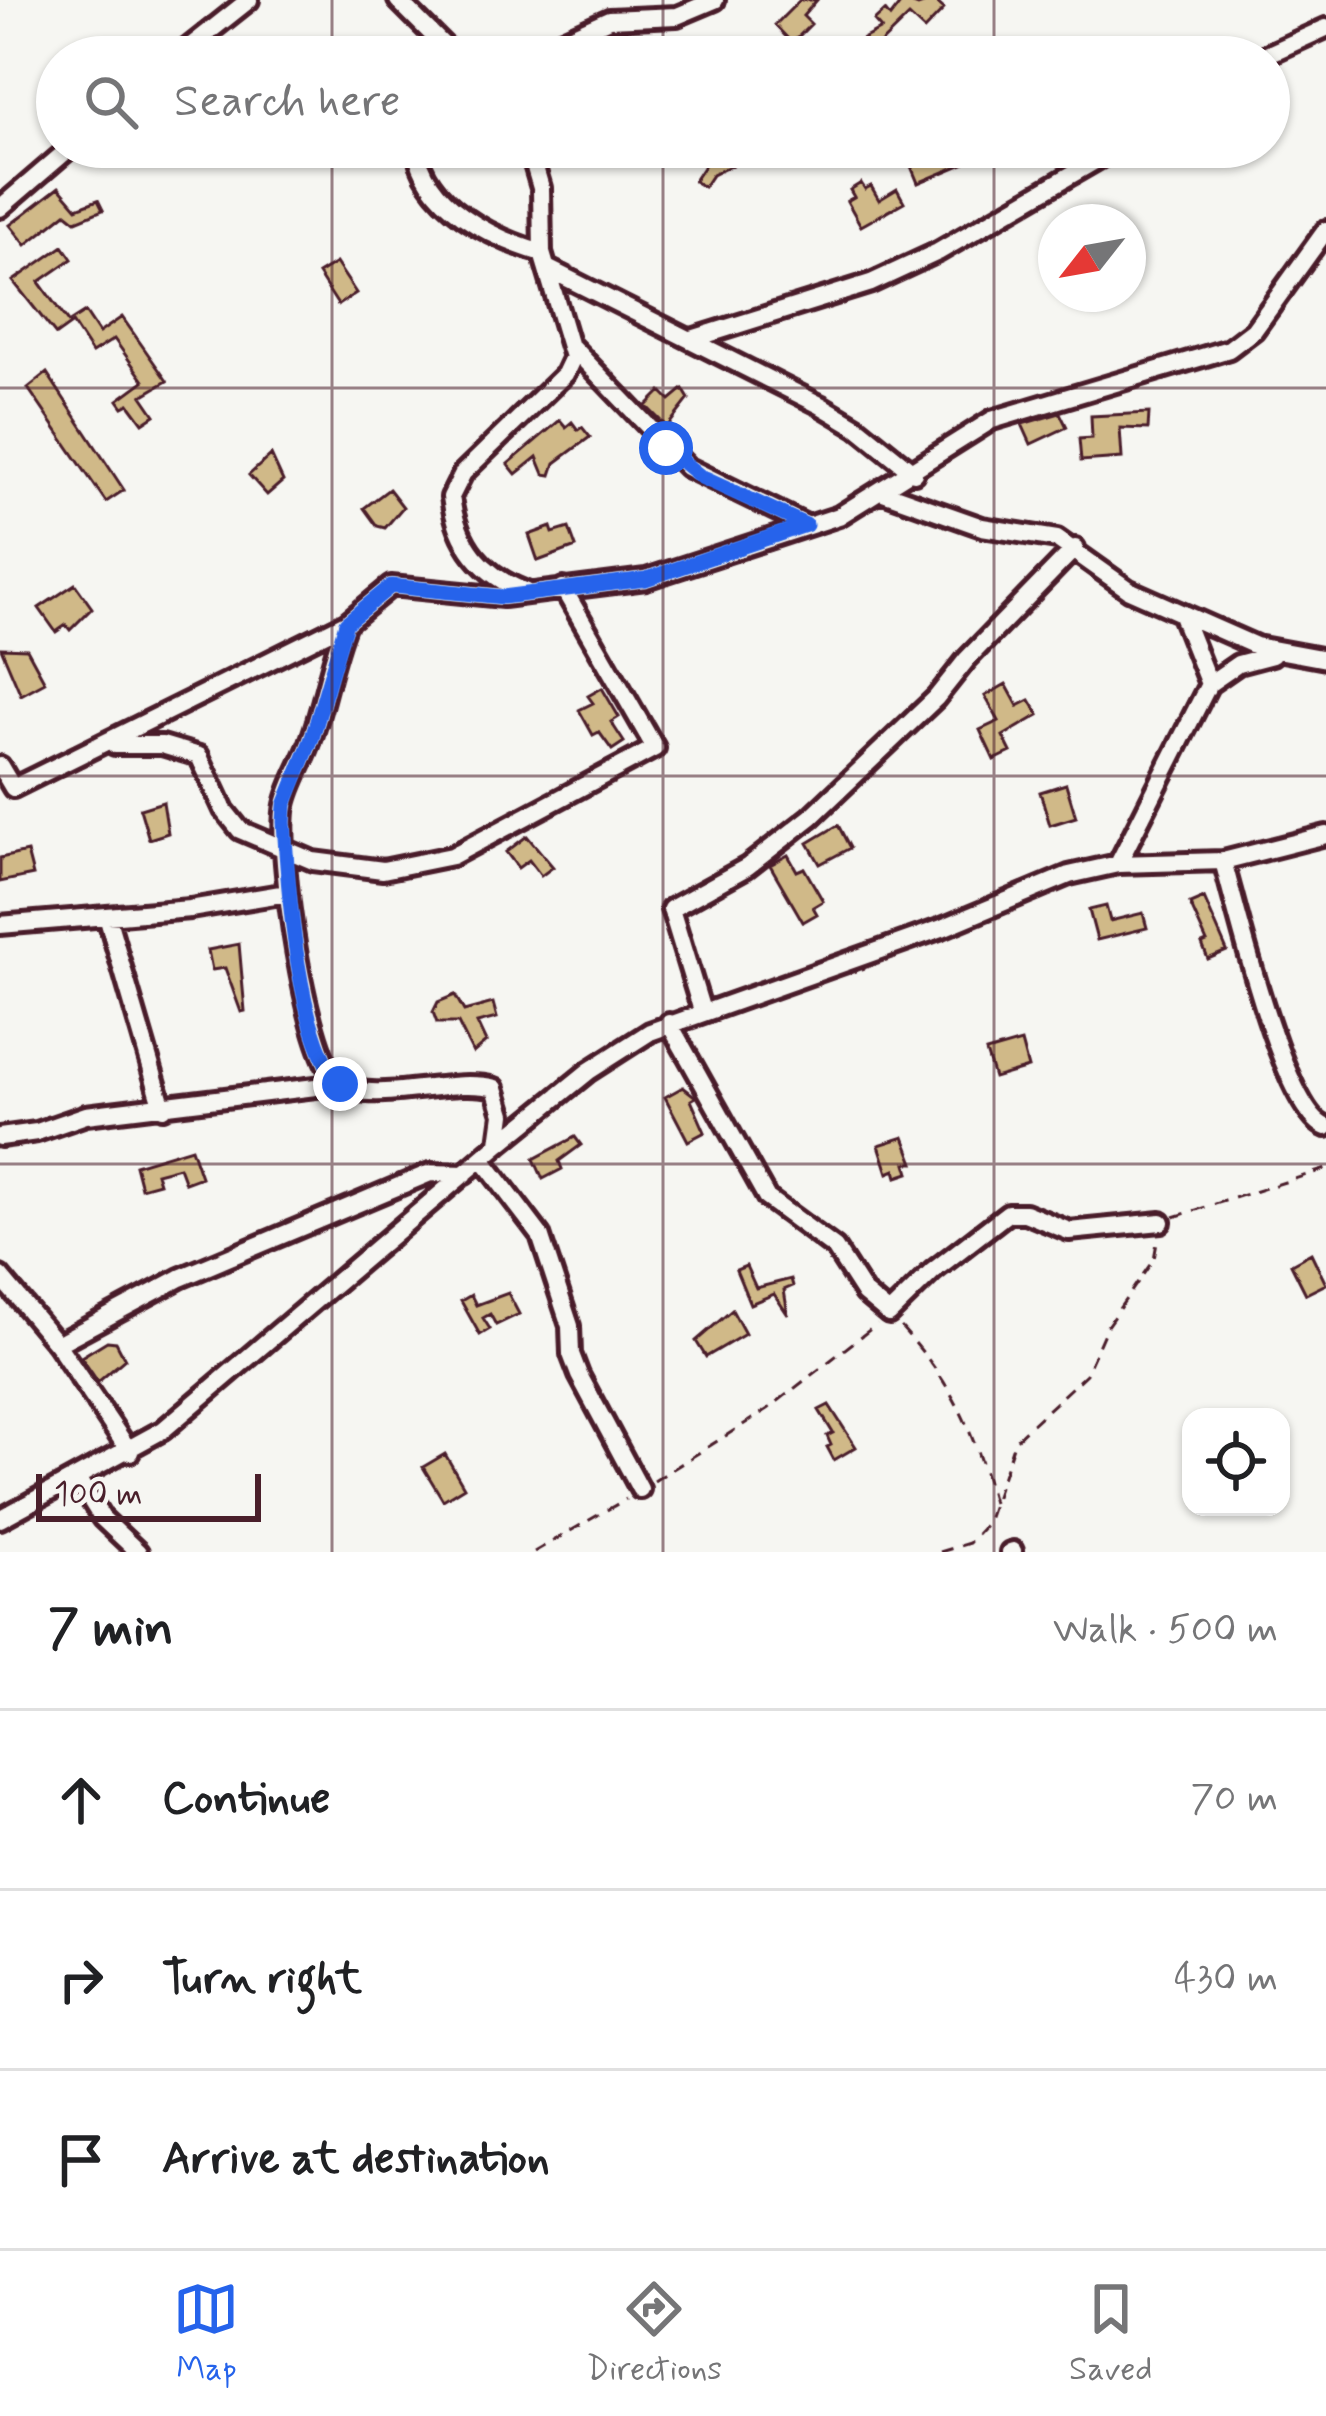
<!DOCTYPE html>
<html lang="en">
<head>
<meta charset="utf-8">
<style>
	:root { --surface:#fff; --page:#f2f2f2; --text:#202124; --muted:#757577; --line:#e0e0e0; --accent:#2563eb }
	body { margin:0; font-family:Mynerve,sans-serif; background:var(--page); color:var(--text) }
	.controls { position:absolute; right:36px; bottom:36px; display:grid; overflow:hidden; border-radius:24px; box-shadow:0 3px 9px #0004 }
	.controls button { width:108px; height:108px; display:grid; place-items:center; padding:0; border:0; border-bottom:3px solid var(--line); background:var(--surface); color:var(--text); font:60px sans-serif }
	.compass { position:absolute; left:1038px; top:204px; width:108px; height:108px; border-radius:50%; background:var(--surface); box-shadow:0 3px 9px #0004; rotate:239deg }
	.scale { position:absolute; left:36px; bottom:30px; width:225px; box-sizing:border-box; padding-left:12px; border:6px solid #4a1f2b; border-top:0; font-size:33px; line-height:42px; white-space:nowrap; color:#4a1f2b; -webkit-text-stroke:9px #f6f6f2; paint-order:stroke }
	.stop { position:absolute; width:36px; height:36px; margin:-27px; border:9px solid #2563eb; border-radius:50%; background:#fff }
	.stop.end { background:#2563eb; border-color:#fff; box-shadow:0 3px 12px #0008 }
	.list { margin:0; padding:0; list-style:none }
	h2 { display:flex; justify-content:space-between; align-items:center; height:156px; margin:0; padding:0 48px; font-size:51px }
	h2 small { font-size:39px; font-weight:400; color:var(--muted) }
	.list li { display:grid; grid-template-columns:78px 1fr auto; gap:36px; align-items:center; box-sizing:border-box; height:180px; padding:0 48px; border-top:3px solid var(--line) }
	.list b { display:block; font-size:45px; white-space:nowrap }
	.list em { font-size:39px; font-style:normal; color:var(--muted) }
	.icon { flex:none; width:66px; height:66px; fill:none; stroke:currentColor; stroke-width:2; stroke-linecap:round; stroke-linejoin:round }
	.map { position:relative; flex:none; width:1326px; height:1552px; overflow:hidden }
	.search { position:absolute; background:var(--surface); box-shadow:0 3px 9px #0004; left:36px; right:36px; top:36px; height:132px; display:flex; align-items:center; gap:30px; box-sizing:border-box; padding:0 42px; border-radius:66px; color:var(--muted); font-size:45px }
	.sheet { height:696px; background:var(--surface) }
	nav { display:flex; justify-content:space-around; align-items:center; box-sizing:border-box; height:168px; border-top:3px solid var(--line); background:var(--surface); font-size:33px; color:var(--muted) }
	nav a { display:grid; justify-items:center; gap:6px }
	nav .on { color:var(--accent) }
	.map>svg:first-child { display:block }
</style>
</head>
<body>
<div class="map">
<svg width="1326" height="1552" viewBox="0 0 1326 1552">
	<rect width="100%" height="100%" fill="#f6f6f2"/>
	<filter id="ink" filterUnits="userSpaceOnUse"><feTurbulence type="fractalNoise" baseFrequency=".00833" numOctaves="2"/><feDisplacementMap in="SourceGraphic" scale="24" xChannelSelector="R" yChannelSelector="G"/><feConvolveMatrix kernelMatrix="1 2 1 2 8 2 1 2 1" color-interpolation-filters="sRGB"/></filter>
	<g filter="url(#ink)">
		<path fill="#d0b988" stroke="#4a1f2b" stroke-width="3" d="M800,0H817L803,16L811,24L792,43L775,25Z
			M903,0L918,6L934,0L944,9L924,30L909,16L874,50L864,52L861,40L881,29L874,21L885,11L890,17Z
			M689,147H729L736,163L712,175L704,187L694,181L709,158Z
			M962,147L968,162L918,183L911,166Z
			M861,183L865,189L871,186L879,200L897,189L904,202L861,226L847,201L854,197L850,190Z
			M59,187L77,208L98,200L103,210L76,221L66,213L26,245L10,225Z
			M63,246L72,259L39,282L70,325L56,335L13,281Z
			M336,263L356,293L338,305L318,274Z
			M85,312L99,333L122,317L167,381L142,396L155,415L143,423L129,404L123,407L118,400L144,381L114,339L92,353L71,321Z
			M47,373L124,490L106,502L28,388Z
			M683,389L689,399L667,427L646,406L661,391L670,400Z
			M1060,413L1067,427L1031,444L1022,424Z
			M1149,413L1148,429L1120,428L1122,458L1081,461L1079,439L1092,438L1091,416Z
			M560,420L566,427L572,422L578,430L582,427L590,437L555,463L551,475L544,474L537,457L516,474L508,464Z
			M271,455L283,481L267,495L249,475Z
			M389,489L403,507L385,528L377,526L364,508Z
			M551,527L553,533L569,528L576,547L538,561L529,535Z
			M75,584L92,608L70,630L66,625L56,632L39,608Z
			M1,648L27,649L45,682L21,695Z
			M1006,684L1018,706L1030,700L1039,715L1003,736L1011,752L994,760L980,730L999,721L985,696Z
			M602,688L619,717L611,722L624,742L612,750L599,732L593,735L579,710L593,703L588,696Z
			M1066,784L1076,817L1050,825L1040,792Z
			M163,802L168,833L149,839L140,809Z
			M838,825L850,848L820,864L808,843Z
			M527,836L553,867L541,876L529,860L518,868L506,852Z
			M27,852L33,875L0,882V858Z
			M788,855L797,871L804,868L823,901L813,907L817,914L803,922L770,865Z
			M1204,898L1227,951L1208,959L1202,944L1207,942L1190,904Z
			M1106,906L1110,921L1143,913L1147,928L1097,940L1089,910Z
			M239,944L245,1011L241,1012L225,968L212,970L208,950Z
			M455,995L464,1011L493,1003L497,1018L477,1023L486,1042L473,1053L458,1023H437L433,1012L438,1002Z
			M1021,1042L1028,1068L994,1078L986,1052Z
			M683,1087L696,1097L691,1100L705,1132L688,1141L665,1097Z
			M575,1137L581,1145L559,1161L562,1169L543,1179L534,1159Z
			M904,1137L914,1163H906L909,1173L897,1177L895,1170L888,1173L879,1145Z
			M191,1148L201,1177L185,1183L179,1167L156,1173L159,1183L141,1188L135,1165Z
			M1311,1253L1326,1284L1306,1294L1291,1264Z
			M746,1266L756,1288L791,1279L793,1286L784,1290L788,1315L774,1294L750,1304L736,1270Z
			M508,1293L519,1314L496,1325L490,1314L483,1318L490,1329L480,1335L461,1301L471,1295L476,1305Z
			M732,1310L745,1334L706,1357L696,1341Z
			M107,1341L116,1342L125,1359L98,1382L81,1357Z
			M829,1405L856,1447L834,1460L827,1447L831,1445L827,1436L833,1433L819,1410Z
			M445,1454L464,1487L443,1500L423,1467Z"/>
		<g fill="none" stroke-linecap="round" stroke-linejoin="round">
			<defs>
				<path id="street" d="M398,0L455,57
					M177,57L249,0
					M525,57L609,19L677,16L715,0
					M1262,57L1326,28
					M416,147C424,205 491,238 542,253
					M0,208L71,147
					M549,269L820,405L857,427L914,473
					M692,339L871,283L938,252L1119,147
					M572,347L687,467L806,525
					M883,492L982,527L1057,539L1129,590L1256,646L1326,659
					M526,592C482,575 457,545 451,497L463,473L565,374L573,357L542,253L541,188L529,147
					M346,623C331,660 325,699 312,737C305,760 290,781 285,805C276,848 306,1063 341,1085C375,1105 452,1076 495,1088L503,1114L499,1143
					M1209,684L1238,664L1272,655
					M115,745H162L199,756L224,810L240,830L313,861L383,870L452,856L655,748L563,588
					M0,766L13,788L346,623L391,586L503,597L646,579L839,516L992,420L1229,349L1254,330L1326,230
					M1223,861C1237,910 1284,1112 1326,1127
					M1118,864L1209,684L1181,613
					M107,916L163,1108
					M0,925L190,909L287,893
					M702,1011L671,909L747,867L811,817L936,698L967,659L1075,548
					M669,1023L767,1198L835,1248L864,1293L889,1314L933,1271L1008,1213H1025L1069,1231L1161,1222
					M0,1137L37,1132L86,1115L340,1084
					M482,1159L540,1235L570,1326L571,1354L579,1375L640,1489
					M0,1276L57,1344L130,1452
					M57,1344L180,1278L430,1173L465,1174
					M79,1481L102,1518L138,1552
					M0,1519L163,1430L499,1144L589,1071L650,1032L942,928L1069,875L1118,864L1223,861L1326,835
					M1010,1552L1013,1551"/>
			</defs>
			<use href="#street" stroke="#4a1f2b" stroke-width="26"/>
			<path stroke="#4a1f2b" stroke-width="3" stroke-dasharray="12 9" stroke-linecap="butt" d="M1174,1217L1326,1169
				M901,1327C953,1384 973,1429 993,1503
				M654,1481L768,1409L877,1324
				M534,1552L626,1499
				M940,1552L969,1543L987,1523L1015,1440L1086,1374L1107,1326L1154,1259L1158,1237"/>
			<use href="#street" stroke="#f6f6f2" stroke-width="16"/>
		</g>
	</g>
	<g fill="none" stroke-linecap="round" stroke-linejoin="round" filter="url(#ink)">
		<path stroke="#2563eb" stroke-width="15" d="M340,1084C297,1038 288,886 284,822L285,805L312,738L346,623L391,586L503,597L646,579L806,525L701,477L666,448"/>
	</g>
	<path fill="none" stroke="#4a1f2b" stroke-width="3" stroke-opacity="0.55" d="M332,0V57M663,0V57M994,0V57M332,147V1552M663,147V1552M994,147V1552M0,388H1326M0,776H1326M0,1164H1326"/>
</svg>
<div class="controls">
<button><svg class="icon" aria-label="locate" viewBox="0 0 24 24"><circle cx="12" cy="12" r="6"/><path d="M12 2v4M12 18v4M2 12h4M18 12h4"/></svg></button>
</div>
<svg class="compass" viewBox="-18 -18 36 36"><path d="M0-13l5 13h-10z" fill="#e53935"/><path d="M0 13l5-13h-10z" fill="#757577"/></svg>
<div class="scale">100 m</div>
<div class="stop" style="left:666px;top:448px"></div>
<div class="stop end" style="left:340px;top:1084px"></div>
<div class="search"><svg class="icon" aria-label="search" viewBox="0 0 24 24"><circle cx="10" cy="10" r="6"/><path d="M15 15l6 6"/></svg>Search here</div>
</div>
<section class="sheet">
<h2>7 min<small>Walk · 500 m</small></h2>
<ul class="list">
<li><svg class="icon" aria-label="ahead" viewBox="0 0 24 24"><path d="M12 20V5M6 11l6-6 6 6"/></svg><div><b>Continue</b></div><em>70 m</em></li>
<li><svg class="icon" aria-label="right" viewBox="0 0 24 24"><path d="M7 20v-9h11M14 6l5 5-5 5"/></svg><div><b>Turn right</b></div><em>430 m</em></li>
<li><svg class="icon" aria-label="arrive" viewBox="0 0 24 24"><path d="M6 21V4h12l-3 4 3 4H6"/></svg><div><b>Arrive at destination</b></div></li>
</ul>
</section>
<nav>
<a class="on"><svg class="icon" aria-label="map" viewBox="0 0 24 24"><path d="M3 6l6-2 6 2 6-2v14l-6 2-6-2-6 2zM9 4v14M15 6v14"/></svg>Map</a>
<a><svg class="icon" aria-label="directions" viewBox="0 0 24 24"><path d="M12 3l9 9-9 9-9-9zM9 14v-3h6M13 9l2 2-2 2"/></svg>Directions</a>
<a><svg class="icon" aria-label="saved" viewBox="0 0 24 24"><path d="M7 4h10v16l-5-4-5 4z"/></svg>Saved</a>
</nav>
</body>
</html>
